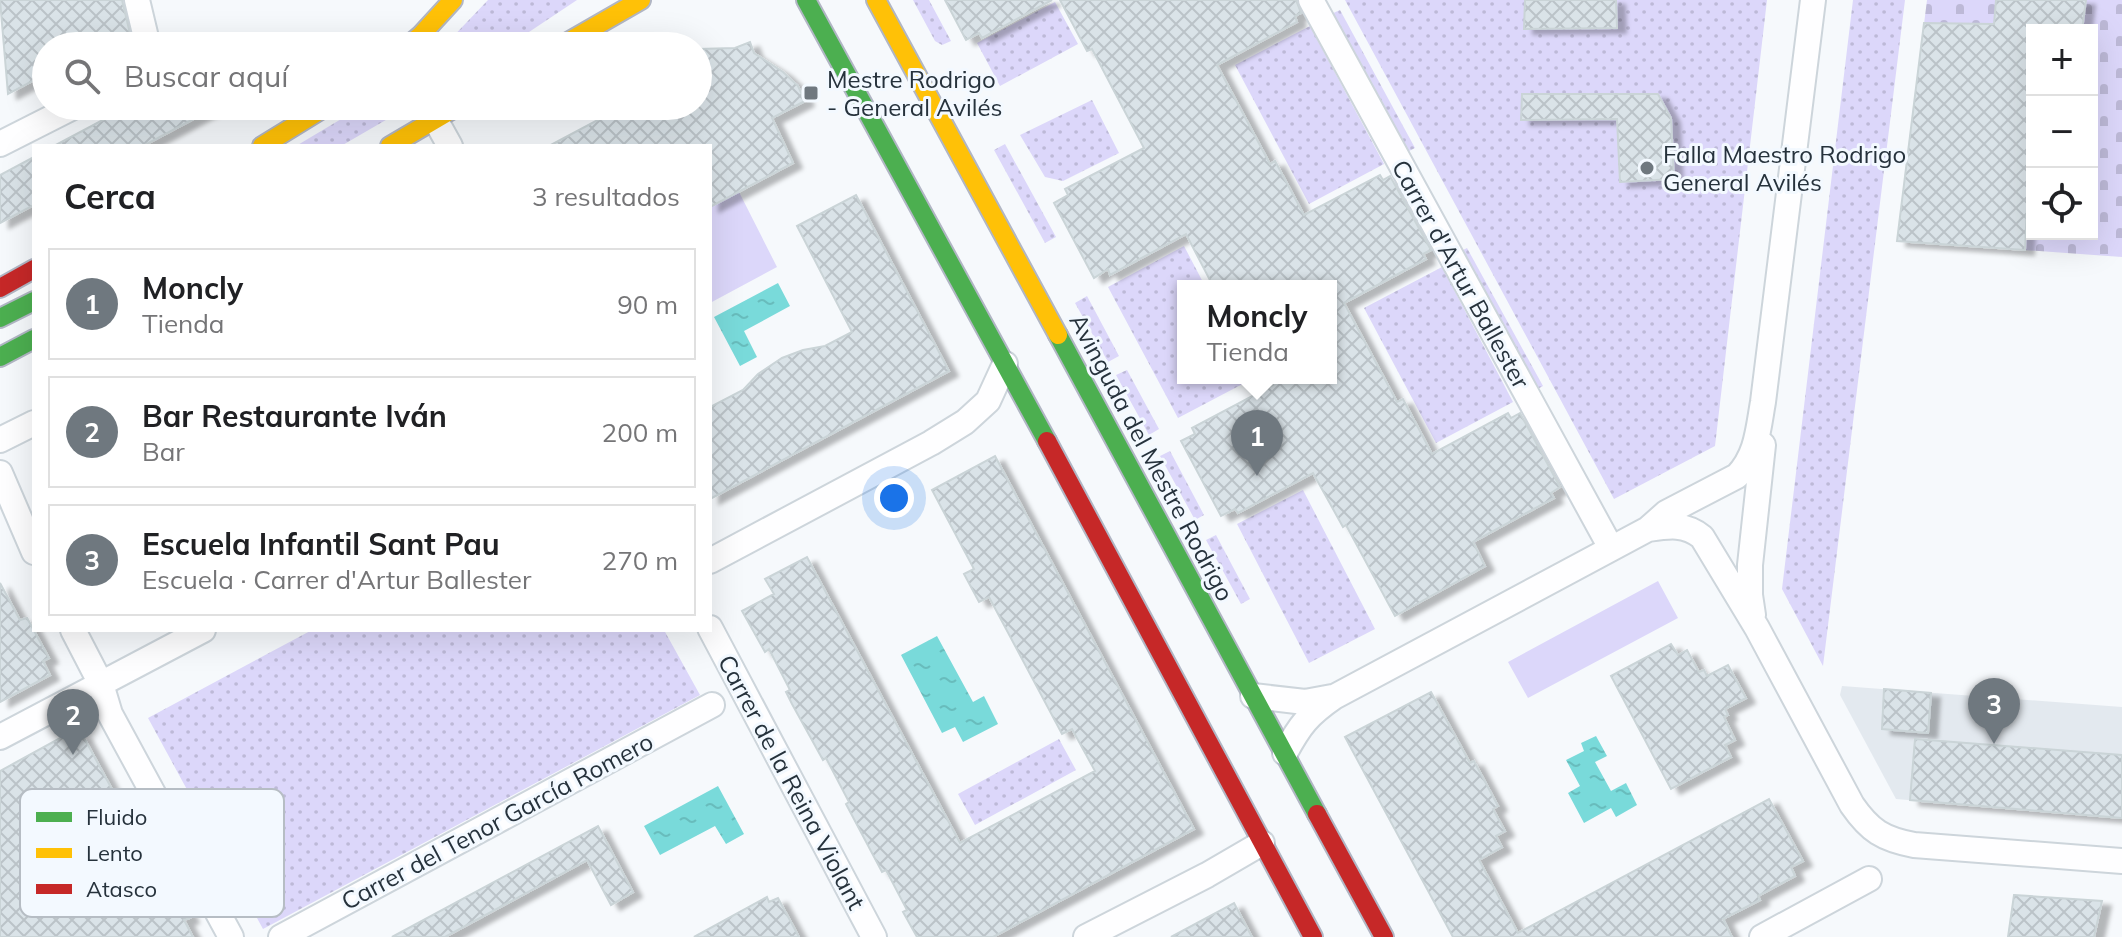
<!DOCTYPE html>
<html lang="es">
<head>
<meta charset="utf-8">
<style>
	:root { --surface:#fff; --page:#f6f6f6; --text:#202124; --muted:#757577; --line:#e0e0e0; --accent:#6f787f }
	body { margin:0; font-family:Mulish,sans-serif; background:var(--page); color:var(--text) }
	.controls { position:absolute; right:24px; top:24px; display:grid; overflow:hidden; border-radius:0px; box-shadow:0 8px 32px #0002 }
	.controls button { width:72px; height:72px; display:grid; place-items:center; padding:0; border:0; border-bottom:2px solid var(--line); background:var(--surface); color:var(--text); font:40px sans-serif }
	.you { position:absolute; left:894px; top:498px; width:28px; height:28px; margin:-20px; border:6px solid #fff; border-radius:50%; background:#1a73e8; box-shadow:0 0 0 12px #1a73e833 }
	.badge { display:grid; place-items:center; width:52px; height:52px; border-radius:50%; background:var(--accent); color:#fff; font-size:26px; font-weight:700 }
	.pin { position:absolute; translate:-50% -66px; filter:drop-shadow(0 2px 4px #0008) }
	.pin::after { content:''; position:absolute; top:42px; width:28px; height:24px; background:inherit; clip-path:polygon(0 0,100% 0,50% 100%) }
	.popup { position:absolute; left:1177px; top:280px; width:160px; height:104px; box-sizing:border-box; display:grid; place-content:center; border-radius:0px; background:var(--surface); filter:drop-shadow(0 2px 6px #0005); font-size:26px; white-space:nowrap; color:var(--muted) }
	.popup b { font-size:30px; color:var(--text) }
	.popup::after { content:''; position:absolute; left:50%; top:100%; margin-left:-16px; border:16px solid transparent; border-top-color:var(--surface) }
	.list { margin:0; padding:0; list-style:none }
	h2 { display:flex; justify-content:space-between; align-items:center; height:104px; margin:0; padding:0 32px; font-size:34px }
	h2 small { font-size:26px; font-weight:400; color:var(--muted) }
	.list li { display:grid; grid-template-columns:52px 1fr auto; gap:24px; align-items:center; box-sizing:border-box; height:112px; margin:0 16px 16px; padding:0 16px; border:2px solid var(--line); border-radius:0px }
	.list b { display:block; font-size:30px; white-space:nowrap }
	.list p { margin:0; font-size:26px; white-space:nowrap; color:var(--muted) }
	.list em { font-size:26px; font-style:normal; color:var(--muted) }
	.icon { flex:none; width:44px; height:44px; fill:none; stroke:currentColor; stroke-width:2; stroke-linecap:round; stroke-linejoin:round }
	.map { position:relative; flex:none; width:2122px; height:937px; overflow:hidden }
	.search { position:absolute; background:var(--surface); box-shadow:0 8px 32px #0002; left:32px; top:32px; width:680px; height:88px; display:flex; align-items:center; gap:20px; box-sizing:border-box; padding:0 28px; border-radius:44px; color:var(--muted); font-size:30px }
	.panel { position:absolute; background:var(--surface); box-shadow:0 8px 32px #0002; left:32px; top:144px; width:680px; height:488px; border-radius:0px }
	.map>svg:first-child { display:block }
</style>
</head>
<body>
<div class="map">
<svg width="2122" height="937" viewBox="0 0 2122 937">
	<defs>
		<pattern id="grass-dots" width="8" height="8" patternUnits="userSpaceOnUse" patternTransform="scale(2)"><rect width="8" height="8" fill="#dcd7fa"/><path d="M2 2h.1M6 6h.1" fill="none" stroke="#bdb9d7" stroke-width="1.8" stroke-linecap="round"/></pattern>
		<pattern id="cemetery-stones" width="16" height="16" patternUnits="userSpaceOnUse" patternTransform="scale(2)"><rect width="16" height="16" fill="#dcd7fa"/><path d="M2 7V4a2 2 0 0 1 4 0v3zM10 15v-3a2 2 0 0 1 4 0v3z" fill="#bdb9d7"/></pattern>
		<pattern id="water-ripples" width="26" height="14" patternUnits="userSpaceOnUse" patternTransform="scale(2)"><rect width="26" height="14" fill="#79dada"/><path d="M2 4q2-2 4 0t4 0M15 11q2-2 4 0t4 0" fill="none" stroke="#68bcbc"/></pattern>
		<pattern id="building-cross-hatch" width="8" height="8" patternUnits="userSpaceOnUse" patternTransform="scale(2)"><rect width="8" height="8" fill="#dae3e8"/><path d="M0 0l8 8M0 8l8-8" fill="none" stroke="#bbc3c8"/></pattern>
		<filter id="shadow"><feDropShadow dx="9" dy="5" stdDeviation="2" flood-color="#0004"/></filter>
	</defs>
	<rect width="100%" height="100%" fill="#f6f9fc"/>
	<path fill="#e3e9ef" d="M1842,686L2122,707V818L1896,799L1840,695Z"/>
	<path fill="url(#grass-dots)" d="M488,0H577L508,46H444Z
		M913,0H929L951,41L942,45L935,41Z
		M1345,0H1767L1715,446L1614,499Z
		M1853,0H1905L1823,666L1782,589Z
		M1055,2L1078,44L1000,86L977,43Z
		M1340,10L1415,148L1405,153L1329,15Z
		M1310,26L1384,164L1309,204L1235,65Z
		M1092,100L1119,153L1063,181L1045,177L1020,135Z
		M363,106H410L341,146H296Z
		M1005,144L1056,237L1045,243L994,150Z
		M1184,246L1205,286H1183V378H1254L1178,418L1108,287Z
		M1467,248L1543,386L1532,392L1457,253Z
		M1442,267L1513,402L1436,443L1364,308Z
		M1087,296L1119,356L1108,362L1075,303Z
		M1127,370L1159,429L1149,435L1116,375Z
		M1170,451L1204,515L1195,520L1160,456Z
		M1303,490L1375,629L1309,663L1237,524Z
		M1216,535L1250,599L1241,604L1206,540Z
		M312,630H664L700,695L263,929L148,718Z
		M1059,739L1076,770L975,825L958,794Z"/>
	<path fill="url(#cemetery-stones)" fill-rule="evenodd" d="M1927,0H2122V257L1897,241ZM2032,30H2092V234H2032Z"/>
	<path fill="#dcd7fa" d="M739,192L777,267L710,303V207Z
		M1658,581L1678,618L1528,698L1508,662Z"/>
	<path fill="url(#water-ripples)" d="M778,283L790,306L744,331L757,357L740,366L714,317Z
		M937,636L973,702L984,696L998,724L963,742L955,727L942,733L901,655Z
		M1596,736L1607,756L1595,762L1611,791L1626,783L1637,805L1616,817L1611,808L1584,823L1568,793L1580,786L1566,760L1584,751L1581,743Z
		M718,786L744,834L726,844L715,826L660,855L644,826Z"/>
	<path fill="url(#building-cross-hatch)" stroke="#cad4d7" stroke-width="2" filter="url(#shadow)" d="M0,0H122L133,46H46V74L8,94Z
		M945,0H1052L982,38L979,33L966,40Z
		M1060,0H1296L1301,13L1295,16L1297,22L1217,65L1270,164L1275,161L1304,215L1380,175L1383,180L1390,176L1431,250L1423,254L1426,259L1344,303L1397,402L1403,399L1432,454L1508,413L1511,418L1520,413L1560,487L1551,493L1554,498L1473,542L1485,566L1395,616L1346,525L1343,527L1313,473L1238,513L1235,509L1221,516L1181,441L1195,434L1192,428L1273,385L1269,378H1331V286H1213L1186,234L1110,275L1108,269L1094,278L1054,203L1068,195L1065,189L1144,148L1092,49L1087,51Z
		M1525,0H1616L1617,28L1524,29Z
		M1996,0H2086L2082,30H2032V98L2025,250L1897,241L1924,23L1994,24Z
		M750,42L754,53L783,72L798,86L805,101L772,118L793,163L710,207V146H549L624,106H698V49L735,48Z
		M1522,94H1658L1671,118L1674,179L1620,182L1617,119L1521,120Z
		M129,106H218L143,146H54Z
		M34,157V205L0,223V175Z
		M856,195L949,371L710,499V407L743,390L758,374L782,358L803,350L825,346L852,332L797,226Z
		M995,456L1194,829L993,937H917L903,912L907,910L886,870L882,872L846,804L849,802L826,758L823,760L792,704L786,692L790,690L769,649L765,652L742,611L774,594L765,579L807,557L960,843L1095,771L1072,729L1062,734L989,597L979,602L964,574L974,569L932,490Z
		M0,583L20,620L27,618L49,658L43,661L50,675L0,702Z
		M1671,644L1678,655L1687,650L1699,672L1704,670L1707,676L1728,665L1746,698L1725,709L1728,715L1724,717L1735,740L1725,745L1731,757L1671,789L1611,676Z
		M1884,689L1931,693L1928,733L1882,729Z
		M1431,692L1470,763L1474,761L1498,806L1493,809L1505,831L1496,836L1502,847L1479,860L1518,933L1769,799L1803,861L1791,867L1795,876L1758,896L1760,900L1723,919L1732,937H1453L1345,737Z
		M82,734L170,896L176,892L190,918L184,920L193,937H0V771L64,736L67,742Z
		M1915,739L2122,755V818L1910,800Z
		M598,826L633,892L611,905L587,860L445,937H392Z
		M2014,895L2102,901L2094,937H2008Z
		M767,897L769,902L778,898L799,937H694Z
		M1234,903L1252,937H1171Z"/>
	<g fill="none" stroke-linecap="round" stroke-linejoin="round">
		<defs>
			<path id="street" d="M137,0L148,46
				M1311,0L1611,548
				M435,119L450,146
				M0,144L75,106
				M0,440L34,423
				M0,473L34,552
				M1648,529C1668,526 1685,523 1702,537L1757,628L1852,805C1870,831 1883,839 1914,845L2122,861
				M710,561L931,443L965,422L988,401L1005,364
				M1753,615L1750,595V565L1763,445
				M710,628L874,937
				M73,630L101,684L110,714L231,937
				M1253,696L1305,702L1332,697
				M0,737L203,630
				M1285,753C1300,725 1308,715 1334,697L1648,529L1666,513L1737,476C1757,455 1758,430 1763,402L1813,0
				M281,937L712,705
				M1086,937L1207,875L1262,843
				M1762,937L1869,879"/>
			<path id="fast" d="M806,0L1047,441
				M0,318L34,301
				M1058,335L1317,814
				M0,357L34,339"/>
			<path id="slow" d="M876,0L1058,335
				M408,46L421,35L453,0
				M561,46L641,0
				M262,146L327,106
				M390,146L458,106"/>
			<path id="jam" d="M0,288L34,269
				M1047,441L1313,937
				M1317,814L1384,937"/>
		</defs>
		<use href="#street" stroke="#cdd5db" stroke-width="28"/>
		<use href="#fast" stroke="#b1b6c4" stroke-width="22"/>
		<use href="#slow" stroke="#b1b6c4" stroke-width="22"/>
		<use href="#jam" stroke="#b1b6c4" stroke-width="22"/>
		<use href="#street" stroke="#fefeff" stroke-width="24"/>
		<use href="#fast" stroke="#4caf50" stroke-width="18"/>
		<use href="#slow" stroke="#ffc107" stroke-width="18"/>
		<use href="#jam" stroke="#c62828" stroke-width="18"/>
	</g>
	<g fill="#6f787f" stroke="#f3f9ff" stroke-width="3">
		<rect x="803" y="85" width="16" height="16" rx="4"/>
		<circle cx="1647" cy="168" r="8"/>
	</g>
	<g text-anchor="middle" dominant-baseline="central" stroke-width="6" stroke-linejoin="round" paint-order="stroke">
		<g font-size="24" fill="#26323c" stroke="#f3f9ff" text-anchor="start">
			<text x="827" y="79">Mestre Rodrigo<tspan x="827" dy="28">- General Avilés</tspan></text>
			<text x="1663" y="154">Falla Maestro Rodrigo<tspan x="1663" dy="28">General Avilés</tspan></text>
		</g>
		<g font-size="24" fill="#26323c" stroke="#f3f9ff">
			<text transform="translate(1461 274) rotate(61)">Carrer d'Artur Ballester</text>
			<text transform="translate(1152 457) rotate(62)">Avinguda del Mestre Rodrigo</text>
			<text transform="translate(792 782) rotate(62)">Carrer de la Reina Violant</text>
			<text transform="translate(497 821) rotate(-28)">Carrer del Tenor García Romero</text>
		</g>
	</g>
	<rect x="20" y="789" width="264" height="128" rx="12" fill="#f3f9ff" stroke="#b6bdc4" stroke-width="2"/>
	<rect x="36" y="812" width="36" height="10" fill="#4caf50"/>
	<rect x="36" y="848" width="36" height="10" fill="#ffc107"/>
	<rect x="36" y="884" width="36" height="10" fill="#c62828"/>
	<g font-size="22" fill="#26323c">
		<text x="86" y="825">Fluido</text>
		<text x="86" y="861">Lento</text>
		<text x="86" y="897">Atasco</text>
	</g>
</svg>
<div class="controls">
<button>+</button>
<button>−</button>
<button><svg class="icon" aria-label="locate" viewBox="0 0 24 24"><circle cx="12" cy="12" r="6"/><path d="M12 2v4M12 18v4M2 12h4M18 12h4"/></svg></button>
</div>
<div class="you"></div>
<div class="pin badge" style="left:1257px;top:476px">1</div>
<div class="popup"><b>Moncly</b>Tienda</div>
<div class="pin badge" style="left:73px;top:755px">2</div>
<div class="pin badge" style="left:1994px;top:744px">3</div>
<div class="search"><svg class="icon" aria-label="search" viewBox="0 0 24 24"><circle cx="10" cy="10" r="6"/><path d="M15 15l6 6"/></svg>Buscar aquí</div>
<section class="panel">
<h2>Cerca<small>3 resultados</small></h2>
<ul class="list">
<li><span class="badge">1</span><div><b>Moncly</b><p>Tienda</p></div><em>90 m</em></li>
<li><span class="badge">2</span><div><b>Bar Restaurante Iván</b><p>Bar</p></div><em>200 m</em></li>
<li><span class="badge">3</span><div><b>Escuela Infantil Sant Pau</b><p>Escuela · Carrer d'Artur Ballester</p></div><em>270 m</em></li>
</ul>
</section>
</div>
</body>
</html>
